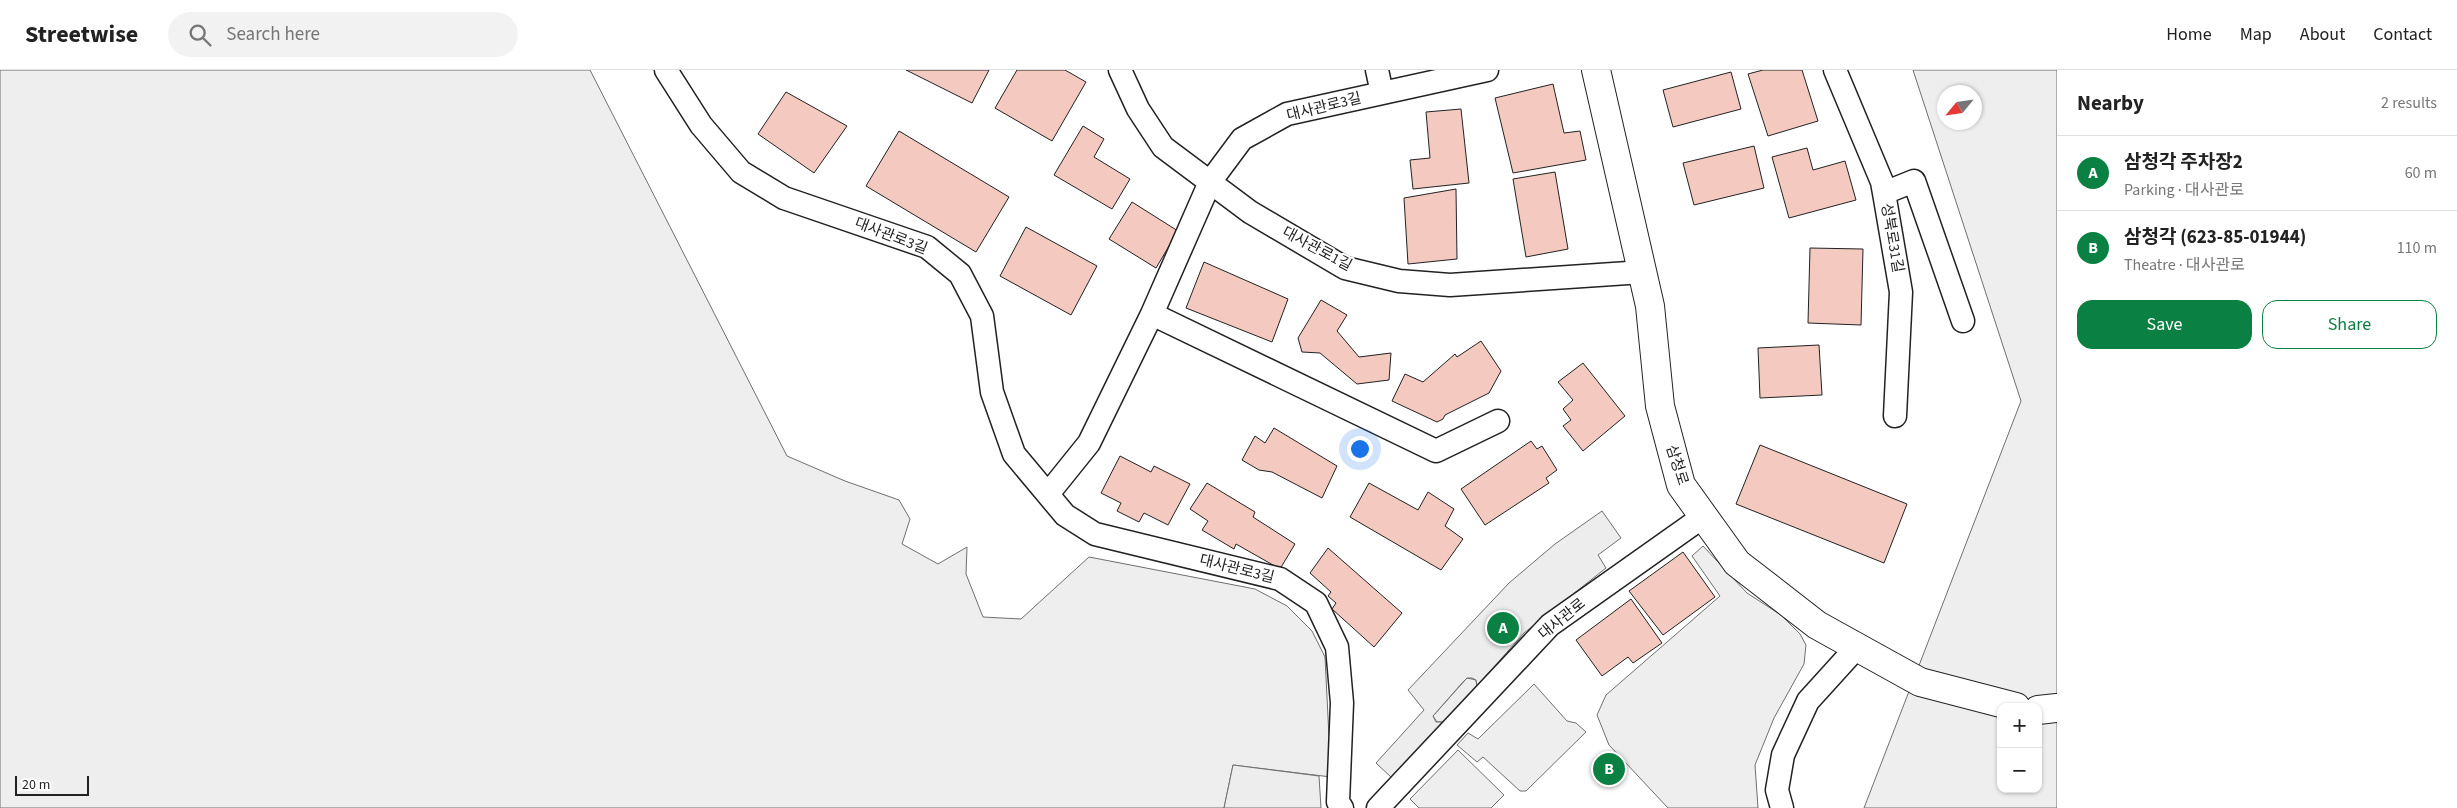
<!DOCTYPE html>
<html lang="en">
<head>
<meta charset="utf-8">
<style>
	:root { --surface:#fff; --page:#f2f2f2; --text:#222; --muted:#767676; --line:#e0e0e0; --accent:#0b8043 }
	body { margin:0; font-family:"Source Sans 3","Noto Sans KR",sans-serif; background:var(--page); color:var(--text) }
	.controls { position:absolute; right:15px; bottom:15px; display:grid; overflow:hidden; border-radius:10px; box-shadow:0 1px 4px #0004 }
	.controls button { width:45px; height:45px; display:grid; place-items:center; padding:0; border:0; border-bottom:1px solid var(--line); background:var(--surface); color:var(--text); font:25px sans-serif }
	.compass { position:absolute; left:1937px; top:15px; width:45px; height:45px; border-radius:50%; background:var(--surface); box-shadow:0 1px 4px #0004; rotate:241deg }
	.scale { position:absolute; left:15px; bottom:12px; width:74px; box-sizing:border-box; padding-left:5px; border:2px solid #222; border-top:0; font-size:14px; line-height:18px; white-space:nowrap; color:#222; -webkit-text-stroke:4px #fff; paint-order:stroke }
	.you { position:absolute; left:1359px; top:378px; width:18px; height:18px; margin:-12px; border:4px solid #fff; border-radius:50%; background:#1a73e8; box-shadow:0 0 0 8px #1a73e833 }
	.badge { display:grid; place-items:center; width:32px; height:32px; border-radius:50%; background:var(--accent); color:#fff; font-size:16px; font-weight:700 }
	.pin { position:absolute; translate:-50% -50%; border:2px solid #fff; box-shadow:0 1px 5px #0006 }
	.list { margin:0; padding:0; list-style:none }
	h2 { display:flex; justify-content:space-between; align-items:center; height:65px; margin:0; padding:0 20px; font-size:21px }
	h2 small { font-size:16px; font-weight:400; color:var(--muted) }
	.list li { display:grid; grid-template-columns:32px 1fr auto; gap:15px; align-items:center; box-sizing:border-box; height:75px; padding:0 20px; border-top:1px solid var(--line) }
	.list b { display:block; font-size:19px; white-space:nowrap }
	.list p { margin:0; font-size:16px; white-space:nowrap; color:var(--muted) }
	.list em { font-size:16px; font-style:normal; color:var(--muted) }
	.actions { display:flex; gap:10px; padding:15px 20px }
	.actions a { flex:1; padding:11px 0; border:1px solid var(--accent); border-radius:15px; text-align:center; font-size:18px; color:var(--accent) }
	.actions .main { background:var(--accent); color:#fff }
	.icon { flex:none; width:28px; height:28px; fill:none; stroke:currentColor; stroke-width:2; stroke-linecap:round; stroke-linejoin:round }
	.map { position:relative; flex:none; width:2057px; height:738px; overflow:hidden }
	header { display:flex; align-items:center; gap:30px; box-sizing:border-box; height:70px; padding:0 25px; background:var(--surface); border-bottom:1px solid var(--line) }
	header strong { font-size:24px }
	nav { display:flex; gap:28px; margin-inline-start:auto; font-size:18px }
	.search { width:350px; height:45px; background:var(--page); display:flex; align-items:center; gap:12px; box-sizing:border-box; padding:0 18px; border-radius:28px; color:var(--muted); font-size:19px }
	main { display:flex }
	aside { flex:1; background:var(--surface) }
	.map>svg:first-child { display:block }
</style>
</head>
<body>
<header>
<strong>Streetwise</strong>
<div class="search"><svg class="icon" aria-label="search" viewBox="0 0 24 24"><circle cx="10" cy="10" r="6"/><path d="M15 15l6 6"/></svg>Search here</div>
<nav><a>Home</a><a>Map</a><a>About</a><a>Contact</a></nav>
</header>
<main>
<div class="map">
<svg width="2057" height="738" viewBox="0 0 2057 738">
	<rect width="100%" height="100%" fill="#fff"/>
	<path fill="#eee" stroke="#6f6f6f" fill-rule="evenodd" d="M0,0H590L787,386L845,411L899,430L910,449L902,474L938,494L967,477L966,504L983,547L1021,549L1089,487L1255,519L1287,536L1312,561L1325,587L1331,707L1233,695L1224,738H0Z
		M1913,0H2057V738H1864L2021,331ZM1944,22H1974V52H1944ZM2001,637H2038V719H2001Z
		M1703,476L1747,523L1781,545L1800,564L1806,575L1804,594L1774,648L1755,695L1758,738H1668L1609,675L1597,645L1606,625L1720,526L1692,486Z
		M1467,608L1476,610L1477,616L1443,652H1437L1433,646Z
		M1534,614L1567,651L1576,653L1586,662L1526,721H1520L1483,687L1477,692L1457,675L1468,663L1478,669Z
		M1458,680L1504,725L1491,738H1419L1410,729Z"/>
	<path fill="#ededed" stroke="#6f6f6f" d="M1602,441L1621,468L1598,485L1606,498L1524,563L1477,616L1476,610L1472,608H1467L1462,613L1433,646L1436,652H1443L1392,708L1376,693L1424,640L1408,620L1509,513L1555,474Z
		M1233,695L1319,706L1321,738H1224Z"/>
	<path fill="#f3c9c0" stroke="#222" d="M906,0H989L972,33Z
		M1017,0H1065L1086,12L1052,71L995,38Z
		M1763,0H1802L1818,51L1768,66L1748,4Z
		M1731,2L1741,39L1673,57L1663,20Z
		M1553,14L1564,63L1580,61L1586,90L1513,103L1495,28Z
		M786,22L847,56L814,103L758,64Z
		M1461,39L1469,113L1413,119L1410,90L1430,88L1426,42Z
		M1083,56L1104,69L1094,87L1130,109L1112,139L1054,105Z
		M899,61L1009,127L976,182L866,116Z
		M1754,76L1764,118L1694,135L1683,93Z
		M1807,78L1813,100L1845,91L1856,130L1789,148L1772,87Z
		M1555,102L1568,179L1526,187L1513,109Z
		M1456,119L1457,189L1408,194L1404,128Z
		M1132,132L1178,161L1156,198L1109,169Z
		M1026,157L1097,196L1071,245L1000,206Z
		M1810,178L1863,179L1861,255L1808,253Z
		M1204,192L1288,229L1272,272L1186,238Z
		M1321,230L1347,245L1337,261L1359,287L1391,283L1389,310L1357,314L1320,283L1302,282L1298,268Z
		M1481,271L1501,301L1489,323L1445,345L1443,349L1437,352L1392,331L1405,304L1423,312L1455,284L1457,287Z
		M1819,275L1822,325L1760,328L1758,278Z
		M1583,293L1625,346L1583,381L1563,356L1571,350L1563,339L1573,330L1558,312Z
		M1274,358L1337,396L1322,428L1272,402L1259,400L1242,390L1255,366L1265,373Z
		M1531,371L1537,379L1542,376L1557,400L1546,408L1549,413L1485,455L1461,419Z
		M1760,375L1907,434L1884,493L1736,434Z
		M1120,386L1151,402L1154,396L1190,414L1168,455L1144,443L1139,452L1117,441L1121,433L1101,423Z
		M1207,413L1255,442L1253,447L1295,474L1280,499L1236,474L1234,479L1202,460L1208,451L1190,439Z
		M1369,413L1418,440L1428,422L1454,439L1445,456L1463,469L1441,500L1350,447Z
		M1328,478L1402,543L1374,577L1332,539L1336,533L1328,526L1331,522L1310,503Z
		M1683,482L1715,527L1663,565L1629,521Z
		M1631,529L1662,573L1633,593L1628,587L1602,606L1576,570Z"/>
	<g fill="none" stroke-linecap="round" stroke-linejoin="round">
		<defs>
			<path id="street" d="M666,0L701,55L741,102L784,128L927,177L960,204L982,246L992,322L1014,384L1065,445L1095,464L1280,509L1316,533L1337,577L1342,633L1338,732L1342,738
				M1120,0L1138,39L1163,77L1250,142L1345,198L1399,211L1450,215L1643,202
				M1377,0L1382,23
				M1835,0L1882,112L1884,123L1901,222L1895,346
				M1884,123L1914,111L1963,251
				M1152,244L1436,381L1498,351
				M1048,424L1089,373L1152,244L1210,112L1242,69L1287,44L1487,0
				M1378,738L1550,555L1704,446
				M1782,738L1777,720L1783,685L1808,631L1857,577"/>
			<path id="secondary" d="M1596,0L1650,236L1660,336L1681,415L1737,493L1817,555L1920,612L2016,637
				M2038,640L2057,638"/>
		</defs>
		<use href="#street" stroke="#222" stroke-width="25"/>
		<use href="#secondary" stroke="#222" stroke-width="30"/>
		<use href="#street" stroke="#fff" stroke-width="22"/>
		<use href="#secondary" stroke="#fff" stroke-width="28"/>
	</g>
	<g text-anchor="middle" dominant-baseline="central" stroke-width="4" stroke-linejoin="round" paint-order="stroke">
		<g font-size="15" fill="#222" stroke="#fff">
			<text transform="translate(1324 37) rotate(-14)">대사관로3길</text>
			<text transform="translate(891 166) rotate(21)">대사관로3길</text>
			<text transform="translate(1892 168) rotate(80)">성북로31길</text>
			<text transform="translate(1317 179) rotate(28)">대사관로1길</text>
			<text transform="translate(1677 395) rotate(72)">삼청로</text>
			<text transform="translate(1237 499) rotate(14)">대사관로3길</text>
			<text transform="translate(1562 549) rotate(-39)">대사관로</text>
		</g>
	</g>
</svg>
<div class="controls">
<button>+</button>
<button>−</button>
</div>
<svg class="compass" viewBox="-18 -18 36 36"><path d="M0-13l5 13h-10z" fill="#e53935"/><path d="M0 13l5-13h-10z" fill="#767676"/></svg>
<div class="scale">20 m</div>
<div class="you"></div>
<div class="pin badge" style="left:1503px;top:558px">A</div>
<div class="pin badge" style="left:1609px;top:699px">B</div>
</div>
<aside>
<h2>Nearby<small>2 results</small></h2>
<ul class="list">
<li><span class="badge">A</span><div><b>삼청각 주차장2</b><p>Parking · 대사관로</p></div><em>60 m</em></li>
<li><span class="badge">B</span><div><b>삼청각 (623-85-01944)</b><p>Theatre · 대사관로</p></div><em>110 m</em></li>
</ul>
<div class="actions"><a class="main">Save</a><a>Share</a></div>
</aside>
</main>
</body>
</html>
